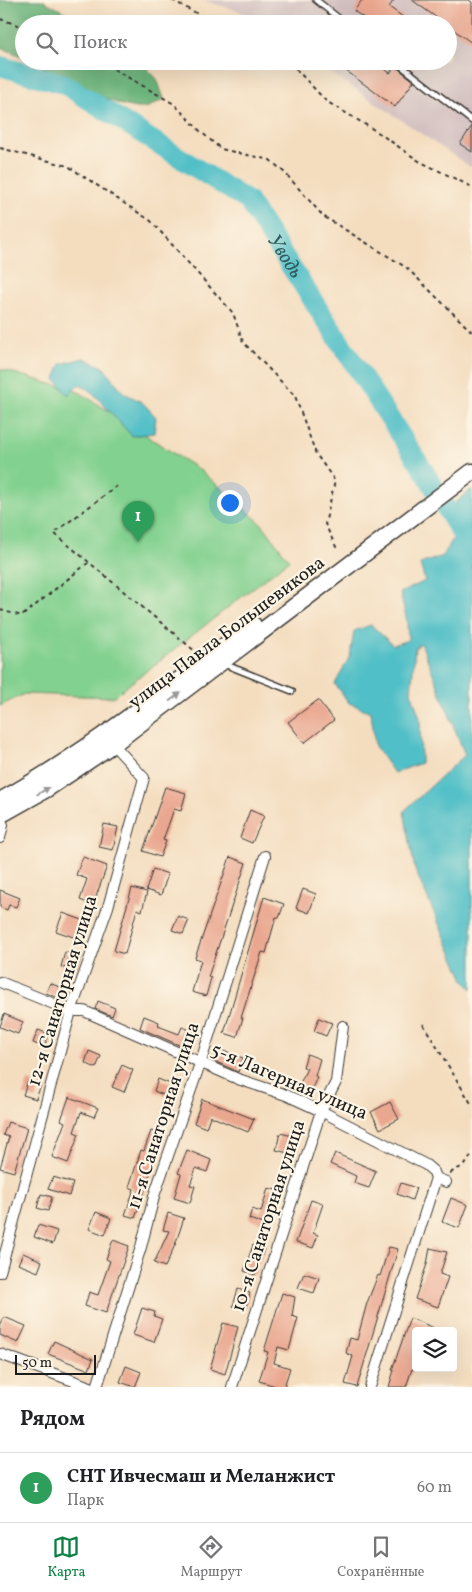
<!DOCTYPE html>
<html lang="ru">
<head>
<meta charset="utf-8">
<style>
	:root { --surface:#fff; --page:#f2f2f2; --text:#202124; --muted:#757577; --line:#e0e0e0; --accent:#0b8043 }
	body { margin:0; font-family:Vollkorn,serif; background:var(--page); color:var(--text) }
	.controls { position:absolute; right:15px; bottom:15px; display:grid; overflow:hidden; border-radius:5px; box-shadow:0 5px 20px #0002 }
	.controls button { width:45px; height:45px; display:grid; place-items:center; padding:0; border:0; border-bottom:1px solid var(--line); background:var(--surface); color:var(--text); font:25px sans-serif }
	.scale { position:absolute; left:15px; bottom:12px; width:81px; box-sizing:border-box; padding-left:5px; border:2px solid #1c1c1c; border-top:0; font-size:14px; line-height:18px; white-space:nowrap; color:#1c1c1c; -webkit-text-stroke:4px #fcf5e5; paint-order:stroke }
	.you { position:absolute; left:229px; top:502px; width:18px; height:18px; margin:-12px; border:4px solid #fff; border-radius:50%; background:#1a73e8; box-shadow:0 0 0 8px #1a73e833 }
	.badge { display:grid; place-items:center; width:32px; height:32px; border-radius:50%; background:var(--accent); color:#fff; font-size:16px; font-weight:700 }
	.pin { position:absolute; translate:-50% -41px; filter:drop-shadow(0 1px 2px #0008) }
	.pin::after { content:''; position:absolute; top:26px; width:18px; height:15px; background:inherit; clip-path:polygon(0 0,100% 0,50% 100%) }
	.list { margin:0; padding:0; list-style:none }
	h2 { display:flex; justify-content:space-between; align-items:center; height:65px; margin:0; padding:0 20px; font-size:21px }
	h2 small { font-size:16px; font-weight:400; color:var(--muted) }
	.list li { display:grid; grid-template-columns:32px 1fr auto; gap:15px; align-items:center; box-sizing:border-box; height:70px; padding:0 20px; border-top:1px solid var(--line) }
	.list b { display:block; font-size:19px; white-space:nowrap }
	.list p { margin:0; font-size:16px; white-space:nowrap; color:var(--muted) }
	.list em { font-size:16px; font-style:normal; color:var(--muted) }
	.icon { flex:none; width:28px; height:28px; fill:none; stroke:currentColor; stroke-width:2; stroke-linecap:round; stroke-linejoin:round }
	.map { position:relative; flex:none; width:472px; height:1387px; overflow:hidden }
	.search { position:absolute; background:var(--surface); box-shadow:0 5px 20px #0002; left:15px; right:15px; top:15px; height:55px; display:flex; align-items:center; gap:12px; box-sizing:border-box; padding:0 18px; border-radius:28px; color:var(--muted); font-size:19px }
	.sheet { height:135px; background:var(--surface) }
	nav { display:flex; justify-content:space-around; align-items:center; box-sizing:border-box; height:70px; border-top:1px solid var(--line); background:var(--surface); font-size:14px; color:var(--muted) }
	nav a { display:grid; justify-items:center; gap:2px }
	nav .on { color:var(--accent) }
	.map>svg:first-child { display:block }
</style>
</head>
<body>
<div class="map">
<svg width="472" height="1387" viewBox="0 0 472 1387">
	<rect width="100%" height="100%" fill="#fcf5e5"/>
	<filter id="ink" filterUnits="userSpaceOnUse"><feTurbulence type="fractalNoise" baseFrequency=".02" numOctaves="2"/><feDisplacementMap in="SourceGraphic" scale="10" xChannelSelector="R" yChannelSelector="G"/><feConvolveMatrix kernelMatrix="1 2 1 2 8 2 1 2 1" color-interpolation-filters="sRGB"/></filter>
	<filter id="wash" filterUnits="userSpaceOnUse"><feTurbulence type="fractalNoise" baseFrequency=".0096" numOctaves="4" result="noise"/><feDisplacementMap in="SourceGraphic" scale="20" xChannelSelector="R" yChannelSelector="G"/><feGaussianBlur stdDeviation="1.12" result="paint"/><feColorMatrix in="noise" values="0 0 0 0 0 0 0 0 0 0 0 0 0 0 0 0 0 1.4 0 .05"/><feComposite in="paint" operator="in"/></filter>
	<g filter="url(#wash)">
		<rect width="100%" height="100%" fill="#f4ddbf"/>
		<path fill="#d2bfc0" d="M201,0H472V168L314,61H448V24H258L239,11Z"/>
		<path fill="#83d190" stroke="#507656" d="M0,369L79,392L201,471L262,524L289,560L113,697L24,694L0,706Z"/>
		<path fill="#6ab37a" stroke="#43684b" d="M0,0H42L87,24H24V57L0,47Z
			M32,61H140L157,79L164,99C158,102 149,108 143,108C115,110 58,74 32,61Z"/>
		<path fill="#51bfc7" stroke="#366e72" d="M84,358L103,367L124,393L142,402L156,417L154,433L132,436L93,393L80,384L68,395L55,379L61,364Z
			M472,489V989L465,982L415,870L404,811L465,755L421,643L415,648L411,692L420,718L421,763L394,773L375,746L371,712L349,703L335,684L350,656L354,631L371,625L393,645L408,640L407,621L400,593L425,581L420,564L443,556L454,537L443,513Z"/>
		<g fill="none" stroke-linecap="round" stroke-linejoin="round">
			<path stroke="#51bfc7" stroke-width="20" id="s1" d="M0,66L64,84L248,201L426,474L472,552"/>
		</g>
		<g id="blocks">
			<path fill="#eaa790" d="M362,0H394L389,7L403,17L399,24H372L354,11Z
				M412,0H469L472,2V43Z
				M333,61H374L390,73L395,66L414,81L395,107Z
				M472,126V152L460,144Z
				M318,700L334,720L304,743L288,722Z
				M165,787L186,793L181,811L174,809L163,840L166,841L160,857L143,851Z
				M250,810L264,816L252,843L240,838Z
				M104,824L118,827L113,850L99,847Z
				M83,857L107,866L93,905L80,900L87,879L76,875Z
				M230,857L246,863L208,977L211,978L206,996L192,992L201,960L195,958Z
				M153,869L168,874L161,895L146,890Z
				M132,888L147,892L142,911L137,909L125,954L114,951Z
				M303,889L316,894L309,913L296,908Z
				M0,890L20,898L16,907L9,905L7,910L0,907Z
				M264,897L284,904L279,918L276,917L266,953L262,952L241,1018H243L237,1037L224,1033Z
				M63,913L88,922L82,940L56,931Z
				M178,916L189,920L183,934L172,930Z
				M65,952L81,956L76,971L61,967Z
				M50,983L69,991L65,1001L46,993Z
				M98,1001L115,1008L112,1016L95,1009Z
				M4,1014L23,1022L18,1034L0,1027Z
				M144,1016L159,1022L158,1026L179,1034L182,1027L195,1032L188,1049L140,1028Z
				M319,1018L332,1023L326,1036L314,1031Z
				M38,1030L49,1034L44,1047L33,1043Z
				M217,1049L243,1058L238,1072L214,1061Z
				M89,1051L101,1056L96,1068L85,1063Z
				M307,1054L320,1059L315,1076L317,1077L311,1091L299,1086L307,1068L303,1067Z
				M122,1065L133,1070L124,1092L112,1087Z
				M158,1079L178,1087L173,1099L154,1091Z
				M28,1081L41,1085L36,1099L23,1095Z
				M69,1097L98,1108L94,1117L81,1112L74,1132L79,1134L68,1163L52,1157L65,1122L61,1120Z
				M202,1099L254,1119L248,1132L210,1116L206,1128L194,1123Z
				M390,1102L399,1119L380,1129L371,1112Z
				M8,1122L27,1128L14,1172L0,1168L9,1137L3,1135Z
				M151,1131L163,1135L135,1218L125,1215L134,1189L129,1187L141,1150L144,1151Z
				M280,1133L297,1137L292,1154L276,1150Z
				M187,1150L211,1160L207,1172L196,1168L190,1185L195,1186L190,1203L174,1198L181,1174L178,1173Z
				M335,1153L376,1171L369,1188L354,1183L356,1176L330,1164Z
				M53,1177L73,1183L69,1196L48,1189Z
				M401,1183L416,1188L412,1200L397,1194Z
				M268,1188L281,1191L270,1226L249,1219L252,1209L261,1212Z
				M41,1194L52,1197L48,1211L37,1208Z
				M451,1198L468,1205L459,1228L442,1222Z
				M311,1200L323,1204L313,1233L318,1235L313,1248L296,1242Z
				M96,1212L111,1218L105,1235L89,1229Z
				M168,1213L184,1218L175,1245L165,1267L154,1263L169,1231L163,1230Z
				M38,1225L57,1231L53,1244L34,1237Z
				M113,1240L129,1246L106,1313L85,1306L89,1292L98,1295L110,1261L106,1259Z
				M253,1245L264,1249L255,1275L244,1271Z
				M389,1247L398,1249L357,1387L345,1384L353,1356L346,1353L350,1338L357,1340L367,1303L378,1275L380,1276Z
				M430,1248L447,1252L440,1274L448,1277L438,1307L415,1299L427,1264Z
				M23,1253L42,1261L38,1272L18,1264Z
				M304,1273L319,1278L314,1293L298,1288Z
				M238,1289L250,1293L245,1309L233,1306Z
				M282,1293L295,1297L292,1316L298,1318L289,1350L278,1347L274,1363L290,1368L284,1387H279L259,1381L268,1352L264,1351Z
				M142,1308L155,1312L154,1316L162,1319L154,1342L133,1335Z
				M4,1317L26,1326L18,1343L0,1335V1327Z
				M410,1318L441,1331H416V1370L412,1369L406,1387H389L394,1370H392Z
				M223,1323L238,1327L225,1374L210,1369Z
				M54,1341L93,1359L89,1370L48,1354Z
				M126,1366L141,1372L135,1387L120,1382Z"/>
		</g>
	</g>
	<g filter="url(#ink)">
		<use href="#blocks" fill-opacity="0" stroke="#3c3934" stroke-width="1"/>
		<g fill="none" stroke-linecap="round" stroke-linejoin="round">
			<defs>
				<path id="service" d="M316,0L346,24
					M395,61L472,121
					M224,664L292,691"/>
				<path id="minor" d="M0,819L3,825L0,838
					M0,982L71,1011H84L238,1079L286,1095L321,1111L426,1165L434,1172L436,1178L446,1182
					M0,1272L71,1011L108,907L144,778L110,741
					M0,1354L90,1387
					M97,1387L141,1247L155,1193L202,1058L265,856
					M232,1387L321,1111L336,1082L343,1026
					M370,1387L436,1178"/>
				<path id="primary" d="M0,801C90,751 170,686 253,625
					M0,815L48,788L113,744L472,472"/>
			</defs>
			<use href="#service" stroke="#3c3934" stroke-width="8"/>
			<use href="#minor" stroke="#3c3934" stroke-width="12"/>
			<use href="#primary" stroke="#3c3934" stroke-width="19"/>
			<path stroke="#3c3934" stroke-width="2" stroke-dasharray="4 4" stroke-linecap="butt" d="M172,0L216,24
				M0,19L24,27
				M100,61L174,104L200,131L221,149L270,160L285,173L323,216L407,268L472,332
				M282,61L295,68L326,101L376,131L419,161L472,187
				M0,148L68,166L151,221L233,313L243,342L295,396L316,454L335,481L325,524L338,551
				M117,486L54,533L196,652
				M0,610L22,616L89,562
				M423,1024L472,1105
				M450,1173L465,1165L472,1154"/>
			<use href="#service" stroke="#fff" stroke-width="5"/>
			<use href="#minor" stroke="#fff" stroke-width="10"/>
			<use href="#primary" stroke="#fff" stroke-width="16"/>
		</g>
		<defs><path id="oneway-solid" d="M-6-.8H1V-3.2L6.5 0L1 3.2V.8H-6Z" transform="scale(1.25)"/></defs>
		<g fill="#999">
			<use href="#oneway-solid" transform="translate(175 697) rotate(-37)"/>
			<use href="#oneway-solid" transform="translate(43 791) rotate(-30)"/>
		</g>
	</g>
	<g text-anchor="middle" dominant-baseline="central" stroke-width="4.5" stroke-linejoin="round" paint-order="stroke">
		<g font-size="19" fill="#1c1c1c" stroke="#fcf5e5">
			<text transform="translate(227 633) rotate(-37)">улица Павла Большевикова</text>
			<text transform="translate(63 991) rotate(-73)">12-я Санаторная улица</text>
			<text transform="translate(289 1082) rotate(23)">5-я Лагерная улица</text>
			<text transform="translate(164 1116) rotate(-72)">11-я Санаторная улица</text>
			<text transform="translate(269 1216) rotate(-72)">10-я Санаторная улица</text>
		</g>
		<g font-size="20" font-style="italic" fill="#315d60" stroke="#fcf5e5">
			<text stroke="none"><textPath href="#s1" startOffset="351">Уводь</textPath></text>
		</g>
	</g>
</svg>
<div class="controls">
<button><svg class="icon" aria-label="layers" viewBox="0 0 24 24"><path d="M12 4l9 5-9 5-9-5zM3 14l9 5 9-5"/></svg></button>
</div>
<div class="scale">50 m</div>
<div class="you"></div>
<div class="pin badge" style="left:138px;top:542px;background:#2e9e5b">1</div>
<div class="search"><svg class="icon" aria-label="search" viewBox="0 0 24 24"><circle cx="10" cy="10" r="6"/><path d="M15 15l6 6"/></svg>Поиск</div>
</div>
<section class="sheet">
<h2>Рядом<small></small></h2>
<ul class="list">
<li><span class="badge" style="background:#2e9e5b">1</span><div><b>СНТ Ивчесмаш и Меланжист</b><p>Парк</p></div><em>60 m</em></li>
</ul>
</section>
<nav>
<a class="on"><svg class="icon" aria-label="map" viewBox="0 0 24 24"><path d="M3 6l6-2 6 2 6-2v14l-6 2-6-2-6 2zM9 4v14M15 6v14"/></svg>Карта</a>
<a><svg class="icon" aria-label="directions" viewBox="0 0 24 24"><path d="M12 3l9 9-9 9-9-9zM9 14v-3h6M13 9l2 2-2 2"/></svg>Маршрут</a>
<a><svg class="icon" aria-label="saved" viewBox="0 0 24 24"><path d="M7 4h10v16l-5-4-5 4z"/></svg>Сохранённые</a>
</nav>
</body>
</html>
